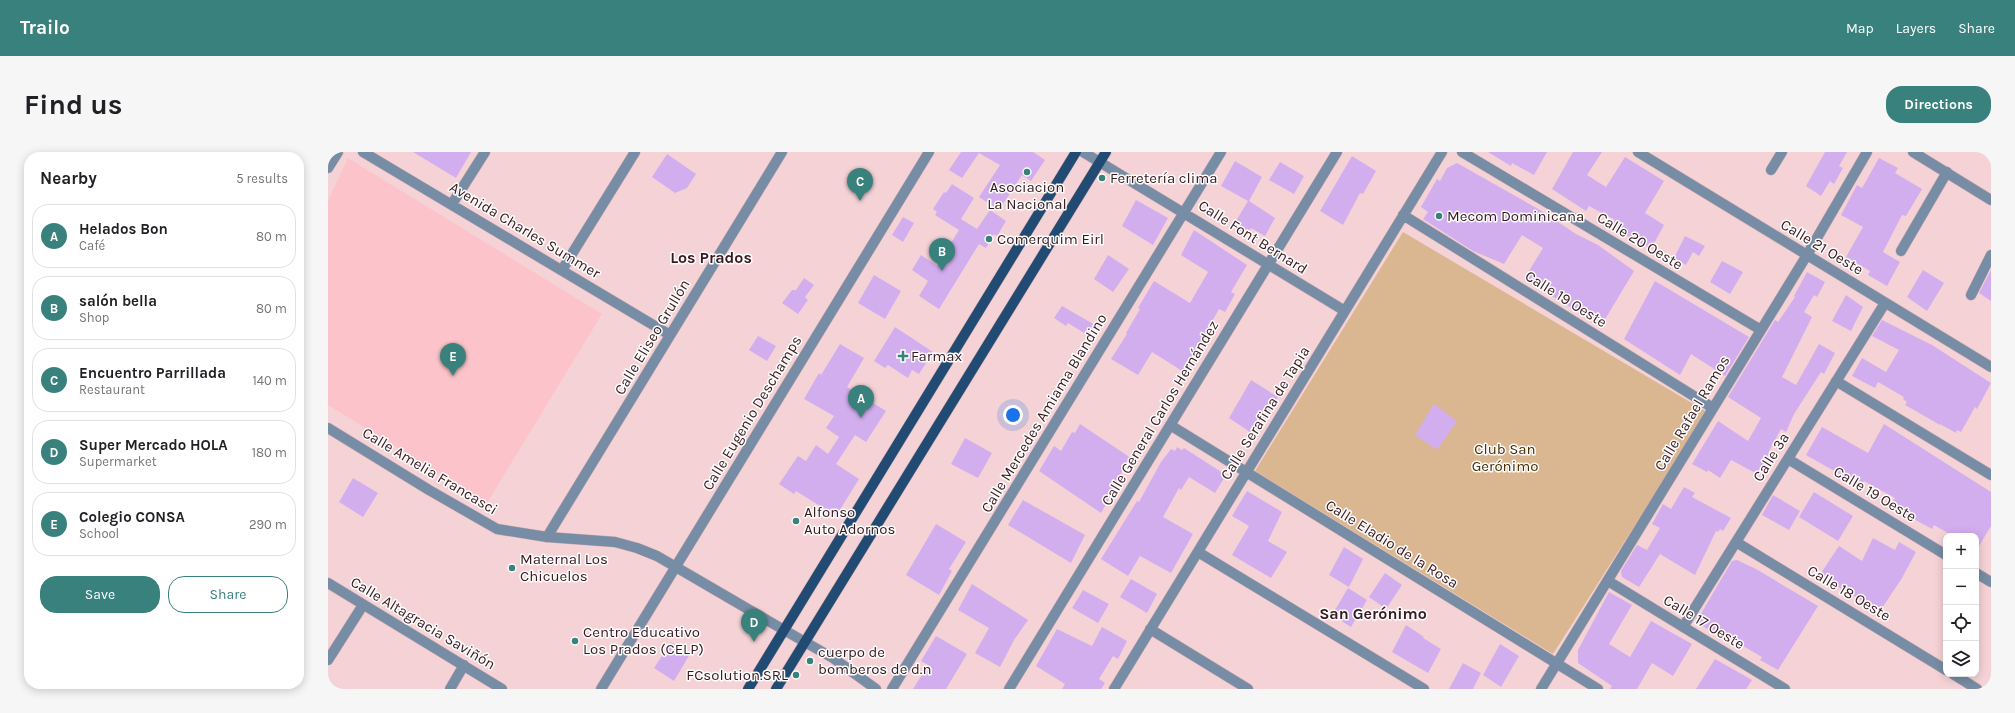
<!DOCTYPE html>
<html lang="en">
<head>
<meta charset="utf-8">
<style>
	:root { --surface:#fff; --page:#f6f6f6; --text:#202124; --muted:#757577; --line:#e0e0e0; --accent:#39817d }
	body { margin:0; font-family:Karla,sans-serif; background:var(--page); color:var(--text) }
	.controls { position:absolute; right:12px; bottom:12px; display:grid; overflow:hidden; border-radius:8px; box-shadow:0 2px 10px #0003 }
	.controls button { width:36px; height:36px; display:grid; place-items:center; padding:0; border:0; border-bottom:1px solid var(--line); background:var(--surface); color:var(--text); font:20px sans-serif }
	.you { position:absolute; left:685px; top:263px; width:14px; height:14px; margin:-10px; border:3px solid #fff; border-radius:50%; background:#1a73e8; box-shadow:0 0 0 6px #1a73e833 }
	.badge { display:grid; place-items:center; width:26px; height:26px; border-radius:50%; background:var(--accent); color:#fff; font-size:13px; font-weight:700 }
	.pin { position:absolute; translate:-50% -33px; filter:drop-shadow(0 1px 2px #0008) }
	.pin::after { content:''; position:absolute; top:21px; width:14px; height:12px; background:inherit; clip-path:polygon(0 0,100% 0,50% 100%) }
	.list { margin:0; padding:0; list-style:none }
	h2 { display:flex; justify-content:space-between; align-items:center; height:52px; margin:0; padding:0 16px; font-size:17px }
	h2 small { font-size:13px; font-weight:400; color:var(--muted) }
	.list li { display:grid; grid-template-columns:26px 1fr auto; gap:12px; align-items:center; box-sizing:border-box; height:64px; margin:0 8px 8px; padding:0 8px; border:1px solid var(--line); border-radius:16px }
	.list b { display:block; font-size:15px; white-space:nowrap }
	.list p { margin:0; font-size:13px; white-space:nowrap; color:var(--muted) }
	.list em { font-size:13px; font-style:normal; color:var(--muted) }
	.actions { display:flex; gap:8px; padding:12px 16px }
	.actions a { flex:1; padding:9px 0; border:1px solid var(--accent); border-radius:16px; text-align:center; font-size:14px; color:var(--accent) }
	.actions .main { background:var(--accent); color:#fff }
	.icon { flex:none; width:22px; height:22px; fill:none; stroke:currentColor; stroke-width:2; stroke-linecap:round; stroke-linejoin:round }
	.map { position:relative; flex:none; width:1663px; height:537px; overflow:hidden; border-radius:16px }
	header { display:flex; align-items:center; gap:24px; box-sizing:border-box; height:56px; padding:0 20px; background:var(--accent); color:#fff }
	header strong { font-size:19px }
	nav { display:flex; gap:22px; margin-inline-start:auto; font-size:14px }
	.intro { display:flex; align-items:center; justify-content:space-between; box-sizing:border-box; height:96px; padding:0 24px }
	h1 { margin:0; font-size:28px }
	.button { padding:10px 18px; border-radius:16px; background:var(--accent); color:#fff; font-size:14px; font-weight:700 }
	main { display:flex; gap:24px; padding:0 24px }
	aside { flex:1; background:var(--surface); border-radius:16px; box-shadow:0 2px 10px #0003 }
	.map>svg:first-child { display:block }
</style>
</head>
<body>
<header>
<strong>Trailo</strong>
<nav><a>Map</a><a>Layers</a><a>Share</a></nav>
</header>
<div class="intro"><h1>Find us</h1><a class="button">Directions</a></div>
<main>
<aside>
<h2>Nearby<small>5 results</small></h2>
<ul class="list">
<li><span class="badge">A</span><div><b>Helados Bon</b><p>Café</p></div><em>80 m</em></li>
<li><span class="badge">B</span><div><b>salón bella</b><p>Shop</p></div><em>80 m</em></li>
<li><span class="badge">C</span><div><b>Encuentro Parrillada</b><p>Restaurant</p></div><em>140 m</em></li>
<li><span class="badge">D</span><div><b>Super Mercado HOLA</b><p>Supermarket</p></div><em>180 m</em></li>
<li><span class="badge">E</span><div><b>Colegio CONSA</b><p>School</p></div><em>290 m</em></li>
</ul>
<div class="actions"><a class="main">Save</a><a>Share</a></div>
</aside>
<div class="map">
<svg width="1663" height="537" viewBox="0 0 1663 537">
	<rect width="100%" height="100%" fill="#f5d2d6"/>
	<path fill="#fcc4ca" d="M20,6L274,162L159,351L0,253V49Z"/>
	<path fill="#dab790" d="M1075,80L1379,260L1225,502L927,319Z"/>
	<path fill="#d3aeef" d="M85,0H143L128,26Z
		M633,0H705L717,8L703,29L694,23L671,58L651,45L672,13L651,1L634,26L621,18Z
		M1160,0H1219L1206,23L1184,11L1183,14Z
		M1245,0H1274L1259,23L1278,35L1297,5L1336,29L1317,61L1336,73L1323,97L1296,82L1295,85L1283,77L1287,68L1261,54L1258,59L1224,37Z
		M1497,0H1519L1511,14L1515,16L1506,32L1502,29L1493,44L1478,34Z
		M339,2L368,22L359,36L347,41L324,25Z
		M1024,4L1048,19L1035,42L1032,41L1015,73L992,59Z
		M1551,6L1570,16L1567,21L1594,37L1578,64L1574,63L1555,100L1572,110L1559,134L1540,123L1542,119L1518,105L1535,75L1513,63L1529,33L1534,36Z
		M907,9L934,25L921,49L947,66L937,84L923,76L919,83L905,74L920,49L893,34Z
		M952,10L976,24L966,42L941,28Z
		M1129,11L1212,58L1248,82L1270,93L1306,119L1273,174L1196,127L1215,96L1194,83L1176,112L1145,99L1095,67L1100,60L1093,55L1109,27L1112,29L1119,16Z
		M624,32L646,46L633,67L649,77L662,58L678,69L669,84L666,82L658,96L651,92L611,157L591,144L600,129L584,118L593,103L609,114L631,78L607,63L609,60L605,57L616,40L618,41Z
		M808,48L840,66L825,93L794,74Z
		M575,65L586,71L575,90L564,83Z
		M866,78L919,113L903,140L907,142L897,160L891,157L856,220L824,200L810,223L783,207L799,182L798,181L812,157L810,156L826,129L862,151L880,120L853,103Z
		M1357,84L1377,94L1371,104L1365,100L1358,113L1346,106Z
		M780,103L801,117L785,140L766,127Z
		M1394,109L1415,120L1402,142L1382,130Z
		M1595,118L1616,131L1599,159L1579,145Z
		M1663,118V149L1651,141Z
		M1479,120L1497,130L1489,145L1486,143L1476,160L1484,165L1454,225L1468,233L1491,192L1507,201L1496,222L1493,220L1466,262L1458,280L1453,277L1440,301L1444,304L1433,324L1403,308L1392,326L1380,318L1379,320L1364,312L1390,269L1420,289L1433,266L1400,245L1447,168L1450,170L1467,145L1466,144Z
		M546,123L573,139L557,167L530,151Z
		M476,126L486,133L477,145L480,148L470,162L454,151L464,138H468Z
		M1327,129L1421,185L1397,224L1363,202L1352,223L1296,187Z
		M1518,143L1535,155L1523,179L1504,169Z
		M734,154L767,173L761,184L740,171L738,174L726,166Z
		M1554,168L1604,193L1663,231L1649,257L1647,255L1633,280L1629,278L1628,281L1612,272V273L1586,258L1577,253L1579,250L1575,247L1576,245L1550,230L1547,236L1524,224L1534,206L1558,220L1571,198L1544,184Z
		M567,175L605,200L591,222L584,218L580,226L560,213L557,216L546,209Z
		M430,184L448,194L439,209L421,198Z
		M512,192L536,206L519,235L558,259L538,290L527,283L508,312L531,327L508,364L468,339L466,342L451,332L470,304L478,309L488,293L500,302L511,285L498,276L506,264L476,247L491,221L493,223Z
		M923,228L950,245L928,284L901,266Z
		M1106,252L1129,269L1109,298L1087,283Z
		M752,272L803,306L786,332L789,333L773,361L711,319L726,294L733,299L744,280L747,281Z
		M1556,272L1663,340V374L1648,399V384H1625L1606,373L1604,377L1562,354L1567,346L1536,329L1533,334L1478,303L1494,275L1540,301Z
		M637,286L664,301L650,326L623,312Z
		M849,295L854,298L856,296L898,323L887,341L861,325L853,338L851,336L835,365L865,382L843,421L812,404L800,424L773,407L809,349L811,350L833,310L843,297L847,299Z
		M25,326L50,341L35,365L11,350Z
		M1356,335L1367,341L1364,345L1403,366L1395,379L1392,377L1390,380L1388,379L1367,423L1332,402L1311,435L1294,425L1293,419L1309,393L1319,398L1332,376L1324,372L1335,352L1343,357Z
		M919,339L954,360L940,389L959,400L943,426L904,403L921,374L904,364Z
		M1486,340L1525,364L1510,389L1471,365Z
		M1445,343L1472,359L1461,378L1434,363Z
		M695,348L757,383L743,411L680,373Z
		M608,372L638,390L621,417L624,419L611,443L578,423Z
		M1545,386L1567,398L1571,390L1588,400L1574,426L1552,459L1491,424L1511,394L1534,409Z
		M1016,395L1035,407L1021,435L1001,423Z
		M1409,408L1428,417L1490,454L1450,518L1432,508L1434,505L1389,479L1388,482L1368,470L1404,409Z
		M1057,421L1074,433L1058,457L1041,445Z
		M803,427L829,442L819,461L792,445Z
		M644,432L700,468L686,488L672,515L647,501L661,476L630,458Z
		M1020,436L1039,448L1023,475L1004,463Z
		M755,438L781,452L770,471L744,456Z
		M1281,440L1304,453L1281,492L1302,505L1323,469L1364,492L1345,524L1324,511L1309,537H1282L1284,534L1250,511V498Z
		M1078,473L1096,485L1095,486L1113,497L1100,521L1064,500Z
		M774,475L799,489L790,507L785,504L771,527L777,531L773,537H734L737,532L708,514L729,477L764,494Z
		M608,484L639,502L618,537H585L600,513L593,509Z
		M343,490L362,502L346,529L326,516Z
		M1172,492L1191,504L1173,535L1155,523Z
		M1387,507L1424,528L1418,537H1368Z
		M1135,511L1153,521L1145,537H1121Z"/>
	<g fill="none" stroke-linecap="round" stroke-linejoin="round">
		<defs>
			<path id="minor" d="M35,0L342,183
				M755,0L1017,159
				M1134,0L1433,178
				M1310,0L1663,215
				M1443,18L1454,0
				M124,52L157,0
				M1075,63L1385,256
				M1573,99L1619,20
				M234,118L307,0
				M1643,143L1663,103
				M1508,229L1663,323
				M842,273L1270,537
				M1460,307L1618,403
				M219,385L454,0
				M1408,390L1618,518
				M870,400L1096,537
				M1648,421L1663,430
				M1280,429L1457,537
				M0,431L174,537
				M1355,475L1557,151
				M822,477L920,537
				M456,478L505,506L548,537
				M0,508L35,453
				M1625,522L1649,537
				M122,537L136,513
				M273,537L601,0
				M564,537L893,0
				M681,537L1009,0
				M786,537L1114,0
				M1213,537L1479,103L1539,0"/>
			<path id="tertiary" d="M1585,0L1663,48
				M0,16L10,0
				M0,276L101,338L169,377L219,385L287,390L309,396L329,404L456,478"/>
			<path id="primary" d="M420,537L748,0
				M448,537L778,0"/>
		</defs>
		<use href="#minor" stroke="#cfadb1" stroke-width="11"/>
		<use href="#tertiary" stroke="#cfadb1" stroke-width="11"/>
		<use href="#primary" stroke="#cfadb1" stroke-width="11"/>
		<use href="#minor" stroke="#778da5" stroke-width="10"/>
		<use href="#tertiary" stroke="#778da5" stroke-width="10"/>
		<use href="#primary" stroke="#224b74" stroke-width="10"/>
	</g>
	<g fill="#39817d" stroke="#fdfdfd" stroke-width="1.5">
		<circle cx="699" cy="20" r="4"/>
		<circle cx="774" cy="26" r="4"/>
		<circle cx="1111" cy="64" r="4"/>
		<circle cx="661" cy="87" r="4"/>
		<path d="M573 198h4v4h4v4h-4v4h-4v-4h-4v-4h4z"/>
		<circle cx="468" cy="369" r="4"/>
		<circle cx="184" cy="416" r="4"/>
		<circle cx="247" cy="489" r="4"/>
		<circle cx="482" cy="509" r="4"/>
		<circle cx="468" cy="523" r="4"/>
	</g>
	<g text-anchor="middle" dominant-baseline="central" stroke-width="3" stroke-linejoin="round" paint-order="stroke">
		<g font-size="15" fill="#38191e" stroke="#fdfdfd" text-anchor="start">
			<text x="782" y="26">Ferretería clima</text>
			<text x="699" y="35" text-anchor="middle">Asociacion<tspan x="699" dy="17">La Nacional</tspan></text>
			<text x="1119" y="64">Mecom Dominicana</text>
			<text x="669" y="87">Comerquim Eirl</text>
			<text x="583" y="204">Farmax</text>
			<text x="476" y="360">Alfonso<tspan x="476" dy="17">Auto Adornos</tspan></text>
			<text x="192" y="407">Maternal Los<tspan x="192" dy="17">Chicuelos</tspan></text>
			<text x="255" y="480">Centro Educativo<tspan x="255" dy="17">Los Prados (CELP)</tspan></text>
			<text x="490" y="500">cuerpo de<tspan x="490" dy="17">bomberos de d.n</tspan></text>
			<text x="460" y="523" text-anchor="end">FCsolution.SRL</text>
		</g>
		<g font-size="15" fill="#38191e" stroke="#fdfdfd">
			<text transform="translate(197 78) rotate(31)">Avenida Charles Summer</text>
			<text transform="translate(925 85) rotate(32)">Calle Font Bernard</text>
			<text transform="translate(1312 89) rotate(31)">Calle 20 Oeste</text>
			<text transform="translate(1494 95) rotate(31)">Calle 21 Oeste</text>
			<text transform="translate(1238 147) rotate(32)">Calle 19 Oeste</text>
			<text transform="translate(324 185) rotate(-59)">Calle Eliseo Grullón</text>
			<text transform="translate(424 261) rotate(-59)">Calle Eugenio Deschamps</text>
			<text transform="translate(716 261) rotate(-59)">Calle Mercedes Amiama Blandino</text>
			<text transform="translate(832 261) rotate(-59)">Calle General Carlos Hernández</text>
			<text transform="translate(937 261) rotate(-58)">Calle Serafina de Tapia</text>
			<text transform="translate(1364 261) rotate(-59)">Calle Rafael Ramos</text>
			<text transform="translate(1443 305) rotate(-58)">Calle 3ª</text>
			<text transform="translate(102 319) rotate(31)">Calle Amelia Francasci</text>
			<text transform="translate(1547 342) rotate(31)">Calle 19 Oeste</text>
			<text transform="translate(1064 392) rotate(32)">Calle Eladio de la Rosa</text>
			<text transform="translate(1521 441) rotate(31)">Calle 18 Oeste</text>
			<text transform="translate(1376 470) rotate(31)">Calle 17 Oeste</text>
			<text transform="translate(95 471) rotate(31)">Calle Altagracia Saviñón</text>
		</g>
		<g font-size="15" fill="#4a2d03" stroke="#fdfdfd">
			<text x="1177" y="297">Club San<tspan x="1177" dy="17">Gerónimo</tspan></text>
		</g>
		<g font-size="16" font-weight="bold" fill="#38191e" stroke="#fdfdfd">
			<text x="383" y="105">Los Prados</text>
			<text x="1045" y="461">San Gerónimo</text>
		</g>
	</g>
</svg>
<div class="controls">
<button>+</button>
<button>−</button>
<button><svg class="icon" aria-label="locate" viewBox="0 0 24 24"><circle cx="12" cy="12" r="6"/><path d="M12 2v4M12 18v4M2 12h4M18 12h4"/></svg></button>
<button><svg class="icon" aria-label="layers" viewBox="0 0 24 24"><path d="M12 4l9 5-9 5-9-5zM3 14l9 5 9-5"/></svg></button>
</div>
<div class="you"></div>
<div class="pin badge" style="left:533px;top:266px">A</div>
<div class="pin badge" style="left:614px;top:119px">B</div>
<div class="pin badge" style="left:532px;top:49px">C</div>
<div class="pin badge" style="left:426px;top:490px">D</div>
<div class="pin badge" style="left:125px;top:224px">E</div>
</div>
</main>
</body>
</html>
